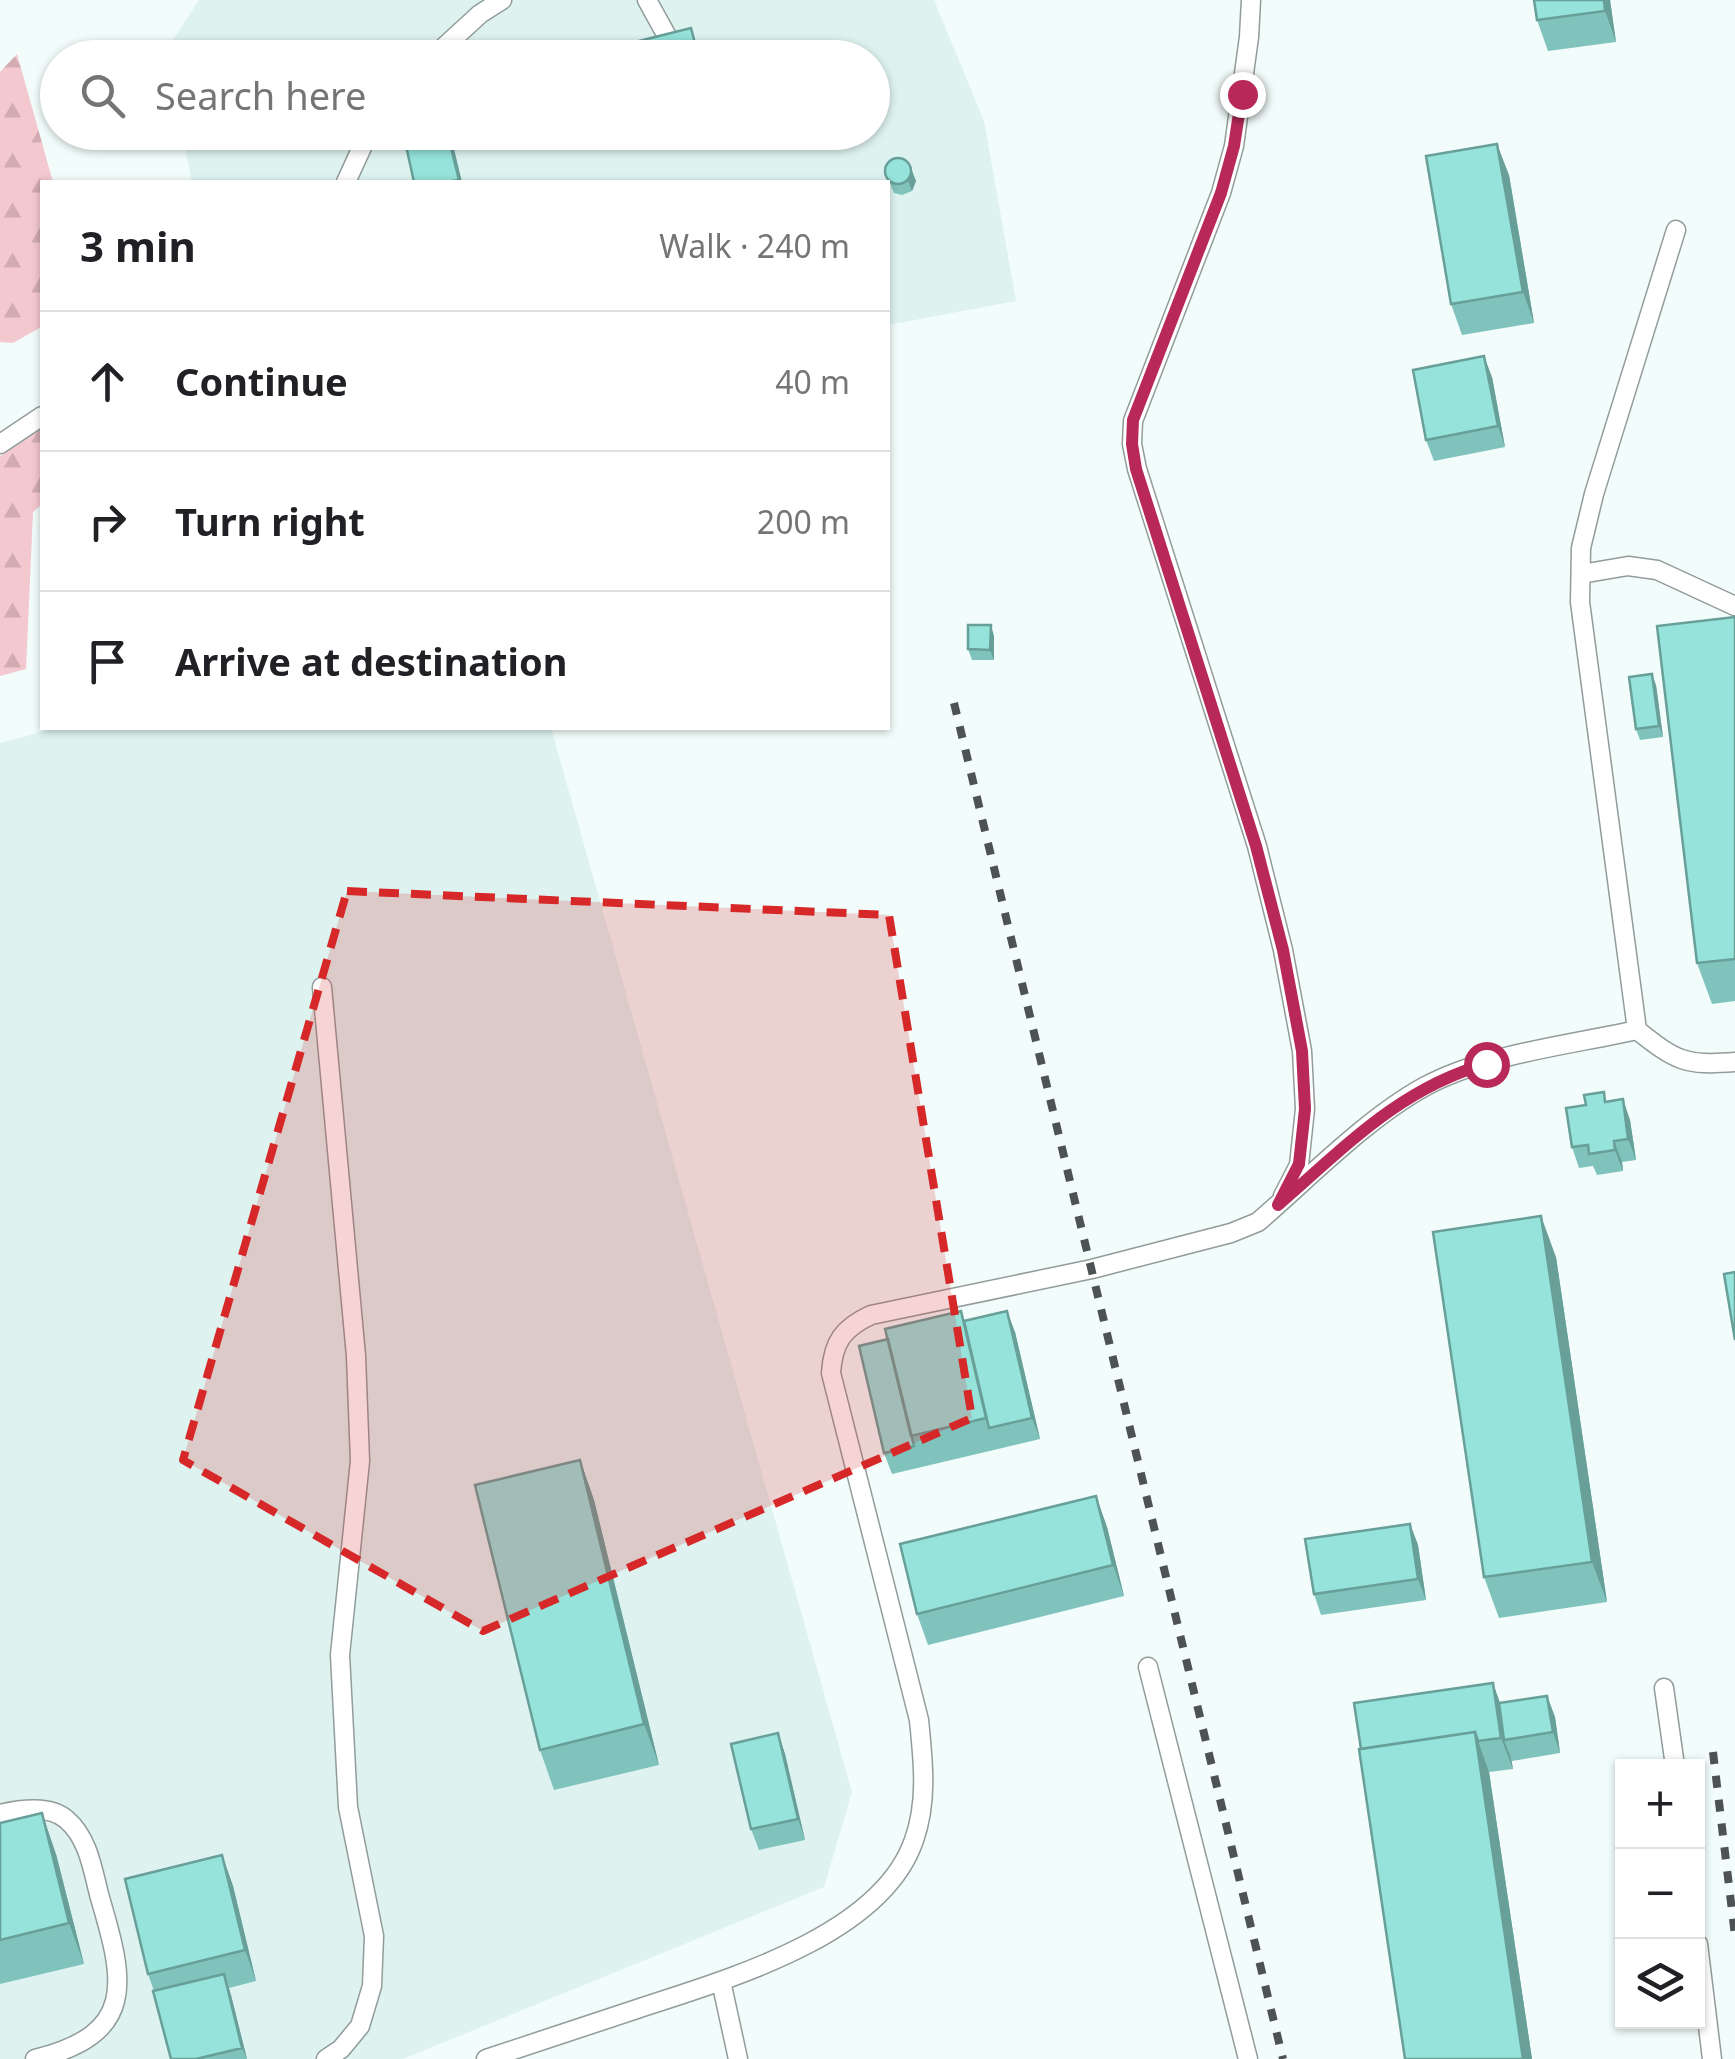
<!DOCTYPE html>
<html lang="en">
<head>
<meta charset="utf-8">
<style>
	:root { --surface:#fff; --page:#f6f6f6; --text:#202124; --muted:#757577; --line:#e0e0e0 }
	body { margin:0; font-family:"Noto Sans",sans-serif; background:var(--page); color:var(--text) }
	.controls { position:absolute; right:30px; bottom:30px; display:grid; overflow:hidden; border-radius:0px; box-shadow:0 2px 8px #0004 }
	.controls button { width:90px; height:90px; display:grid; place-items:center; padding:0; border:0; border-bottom:2px solid var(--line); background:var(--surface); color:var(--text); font:50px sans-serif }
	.stop { position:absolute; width:30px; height:30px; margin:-22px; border:8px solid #b82959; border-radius:50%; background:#fff }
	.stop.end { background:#b82959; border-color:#fff; box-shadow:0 2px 10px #0008 }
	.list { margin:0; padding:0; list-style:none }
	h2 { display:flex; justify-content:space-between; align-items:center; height:130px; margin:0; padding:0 40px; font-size:42px }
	h2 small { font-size:32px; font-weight:400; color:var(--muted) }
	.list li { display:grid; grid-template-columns:65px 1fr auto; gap:30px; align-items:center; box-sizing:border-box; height:140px; padding:0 40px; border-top:2px solid var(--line) }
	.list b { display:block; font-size:38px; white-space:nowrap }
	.list em { font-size:32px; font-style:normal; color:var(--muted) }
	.icon { flex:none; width:55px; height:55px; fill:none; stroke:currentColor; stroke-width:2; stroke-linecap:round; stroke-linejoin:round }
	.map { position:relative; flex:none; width:1735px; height:2059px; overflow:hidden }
	.search { position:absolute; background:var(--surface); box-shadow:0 2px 8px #0004; left:40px; top:40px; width:850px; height:110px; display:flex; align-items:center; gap:25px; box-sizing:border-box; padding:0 35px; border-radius:55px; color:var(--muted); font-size:38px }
	.panel { position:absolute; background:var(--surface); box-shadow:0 2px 8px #0004; left:40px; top:180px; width:850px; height:550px; border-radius:0px }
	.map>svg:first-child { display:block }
</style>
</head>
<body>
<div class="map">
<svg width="1735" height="2059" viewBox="0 0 1735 2059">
	<defs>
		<pattern id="forest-firs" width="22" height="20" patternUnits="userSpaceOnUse" patternTransform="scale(2.5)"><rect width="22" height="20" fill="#f4c8cf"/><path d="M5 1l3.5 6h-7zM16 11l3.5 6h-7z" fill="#d2acb2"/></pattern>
	</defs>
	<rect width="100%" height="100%" fill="#f1fcfb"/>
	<path fill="#def3f0" d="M199,0H934L984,121L1016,301L888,325V182H192L182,133L872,132V58H166L165,52Z
		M55,728H551L852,1792L824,1887L403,2059H0V743Z"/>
	<path fill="url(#forest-firs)" d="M17,54L53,182H42V323L41,327L13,343L0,342V72Z
		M42,428V504L33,512L26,669L0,676V456Z"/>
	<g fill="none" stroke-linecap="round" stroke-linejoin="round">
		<defs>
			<path id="service" d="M647,0L673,47
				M1251,0L1249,37L1234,146L1221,193L1133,421L1132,444L1137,469L1257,846L1283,950L1302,1051L1305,1109L1299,1165L1283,1196
				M432,58L480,14L502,0
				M346,182L369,132
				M1676,230L1594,494L1581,548L1580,602L1637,1030C1676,1061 1685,1066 1735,1062
				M0,444L42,416
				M1581,574L1628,566L1657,570L1735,606
				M322,987L356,1356L360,1461L340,1655L348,1807L374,1936L372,1986L360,2026L341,2049L326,2059
				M1148,1667L1248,2059
				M1664,1688L1675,1766
				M0,1814C20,1809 51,1805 67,1820C89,1839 93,1872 100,1898C125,1982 137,2034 35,2059
				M1698,1944L1712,2059
				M721,1981L738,2059
				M486,2059C536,2042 587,2026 637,2009C724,1980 881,1937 914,1840C928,1801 923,1760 919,1720L831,1373C833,1342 843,1328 871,1315L1092,1269L1231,1233L1258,1222C1308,1179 1366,1119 1424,1087C1484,1054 1570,1045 1637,1030"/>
		</defs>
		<use href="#service" stroke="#919c9b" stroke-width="21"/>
		<use href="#service" stroke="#fff" stroke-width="18"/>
		<path stroke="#4d5252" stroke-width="8" stroke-dasharray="12 12" stroke-linecap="butt" d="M954,703L1283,2059
			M1713,1752L1735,1936"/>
	</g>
	<path fill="#80c3bc" d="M1610,0L1616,42L1548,51L1537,20Z
		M633,132H688L638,145Z
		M885,171H912L916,181L912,191L902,195L894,193Z
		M1509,175L1534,323L1462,335L1451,304Z
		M1492,377L1505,447L1434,461L1426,440Z
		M1735,617V1001L1712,1004L1697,963Z
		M994,636V660H972L968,649Z
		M1656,685L1663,737L1640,740L1636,729Z
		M1607,1102L1630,1120L1636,1160L1622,1162L1623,1171L1597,1175L1593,1166L1579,1168L1572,1147Z
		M1556,1257L1607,1602L1499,1618L1484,1577Z
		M964,1321L1015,1332L1040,1439L892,1474L884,1453Z
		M580,1460L594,1500L659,1765L554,1790L540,1750Z
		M1096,1496L1107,1527L1124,1596L928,1645L917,1614Z
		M1410,1524L1418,1545L1426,1600L1321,1615L1314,1594Z
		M1547,1696L1555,1717L1560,1753L1512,1761L1511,1758L1513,1769L1489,1772L1532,2059H1405L1359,1749L1500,1703Z
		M778,1733L785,1754L805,1840L759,1850L751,1829Z
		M0,1823L56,1854L84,1964L0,1984Z
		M222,1855L233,1886L256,1981L229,1988L247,2059H171L154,1991L148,1974Z"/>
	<path fill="#689f99" d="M1604,0H1610L1616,42L1605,11Z
		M447,132H450L462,182H460Z
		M1497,144L1509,175L1534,323L1523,292Z
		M912,171L916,181L912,191L908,181Z
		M1484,356L1492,377L1505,447L1498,426Z
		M991,625L994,636V660L990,650Z
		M1652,674L1656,685L1663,737L1659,726Z
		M1623,1099L1630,1120L1636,1160L1628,1139Z
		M1614,1141L1622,1162L1623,1171L1615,1150Z
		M1541,1216L1556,1257L1607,1602L1592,1562Z
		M1007,1311L1015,1332L1040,1439L1032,1418Z
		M580,1460L594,1500L659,1765L644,1724Z
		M1096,1496L1107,1527L1124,1596L1113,1565Z
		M1410,1524L1418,1545L1426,1600L1418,1579Z
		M1493,1683L1504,1714V1740L1511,1758L1513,1769L1501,1738Z
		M1547,1696L1555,1717L1560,1753L1553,1732Z
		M1475,1732L1489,1772L1532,2059H1523Z
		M778,1733L785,1754L805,1840L798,1819Z
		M42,1813L56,1854L84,1964L69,1923Z
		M222,1855L233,1886L256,1981L245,1950Z
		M224,1974L231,1995L247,2059L242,2048Z"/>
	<path fill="#95e3db" stroke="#689f99" stroke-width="2.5" d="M1534,0H1604L1605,11L1537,20Z
		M691,28L699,58H614L611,48Z
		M403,132H447L459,180L446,182H414Z
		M1497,144L1523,292L1451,304L1426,156Z
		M885 171a13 13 0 1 1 26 0a13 13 0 1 1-26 0Z
		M1484,356L1498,426L1426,440L1413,370Z
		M1735,617V959L1697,963L1657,626Z
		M968,625H991L990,650L968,649Z
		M1652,674L1659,726L1636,729L1629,677Z
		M1604,1092L1605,1102L1623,1099L1628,1139L1614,1141L1615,1150L1589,1154L1588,1145L1572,1147L1566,1108L1586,1105L1584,1095Z
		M1541,1216L1592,1562L1484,1577L1433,1232Z
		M1735,1272V1340L1724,1274Z
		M961,1311L986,1418L911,1436L885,1329Z
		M1007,1311L1032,1418L989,1428L964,1321Z
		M888,1339L914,1446L884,1453L859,1346Z
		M580,1460L644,1724L540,1750L475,1485Z
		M1096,1496L1113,1565L917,1614L900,1544Z
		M1410,1524L1418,1579L1314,1594L1305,1539Z
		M1493,1683L1501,1738L1478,1741L1475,1732L1361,1749L1354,1703Z
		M1547,1696L1553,1732L1504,1740L1499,1703Z
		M1475,1732L1523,2059H1405L1359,1749Z
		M778,1733L798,1819L751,1829L731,1744Z
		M42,1813L69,1923L0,1940V1823Z
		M222,1855L245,1950L148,1974L125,1879Z
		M224,1974L242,2048L196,2059H171L153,1991Z"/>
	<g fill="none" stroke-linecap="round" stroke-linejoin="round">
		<path stroke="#b82959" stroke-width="12" d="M1242,94L1234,146L1221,193L1133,420L1132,444L1136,469L1256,846L1283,950L1302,1051L1305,1109L1299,1164L1278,1205C1344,1148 1400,1088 1486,1064"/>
	</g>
	<path fill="#d62828" fill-opacity="0.2" stroke="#d62828" stroke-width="8" stroke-dasharray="20 12" stroke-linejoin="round" d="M347,891L889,915L972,1418L483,1631L183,1460Z"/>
</svg>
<div class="controls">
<button>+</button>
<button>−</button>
<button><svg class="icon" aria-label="layers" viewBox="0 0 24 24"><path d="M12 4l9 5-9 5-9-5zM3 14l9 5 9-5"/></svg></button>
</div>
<div class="stop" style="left:1486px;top:1064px"></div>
<div class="stop end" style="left:1242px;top:94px"></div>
<div class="search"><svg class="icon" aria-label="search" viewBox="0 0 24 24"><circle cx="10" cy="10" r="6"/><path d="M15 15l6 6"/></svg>Search here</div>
<section class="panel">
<h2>3 min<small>Walk · 240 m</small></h2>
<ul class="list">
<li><svg class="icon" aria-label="ahead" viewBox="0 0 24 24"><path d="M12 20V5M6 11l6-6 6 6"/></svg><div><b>Continue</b></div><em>40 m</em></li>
<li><svg class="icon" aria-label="right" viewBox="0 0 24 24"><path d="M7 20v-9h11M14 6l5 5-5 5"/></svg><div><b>Turn right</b></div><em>200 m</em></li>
<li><svg class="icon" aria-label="arrive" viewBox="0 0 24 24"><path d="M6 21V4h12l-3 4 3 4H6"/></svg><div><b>Arrive at destination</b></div></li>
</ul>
</section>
</div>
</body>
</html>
